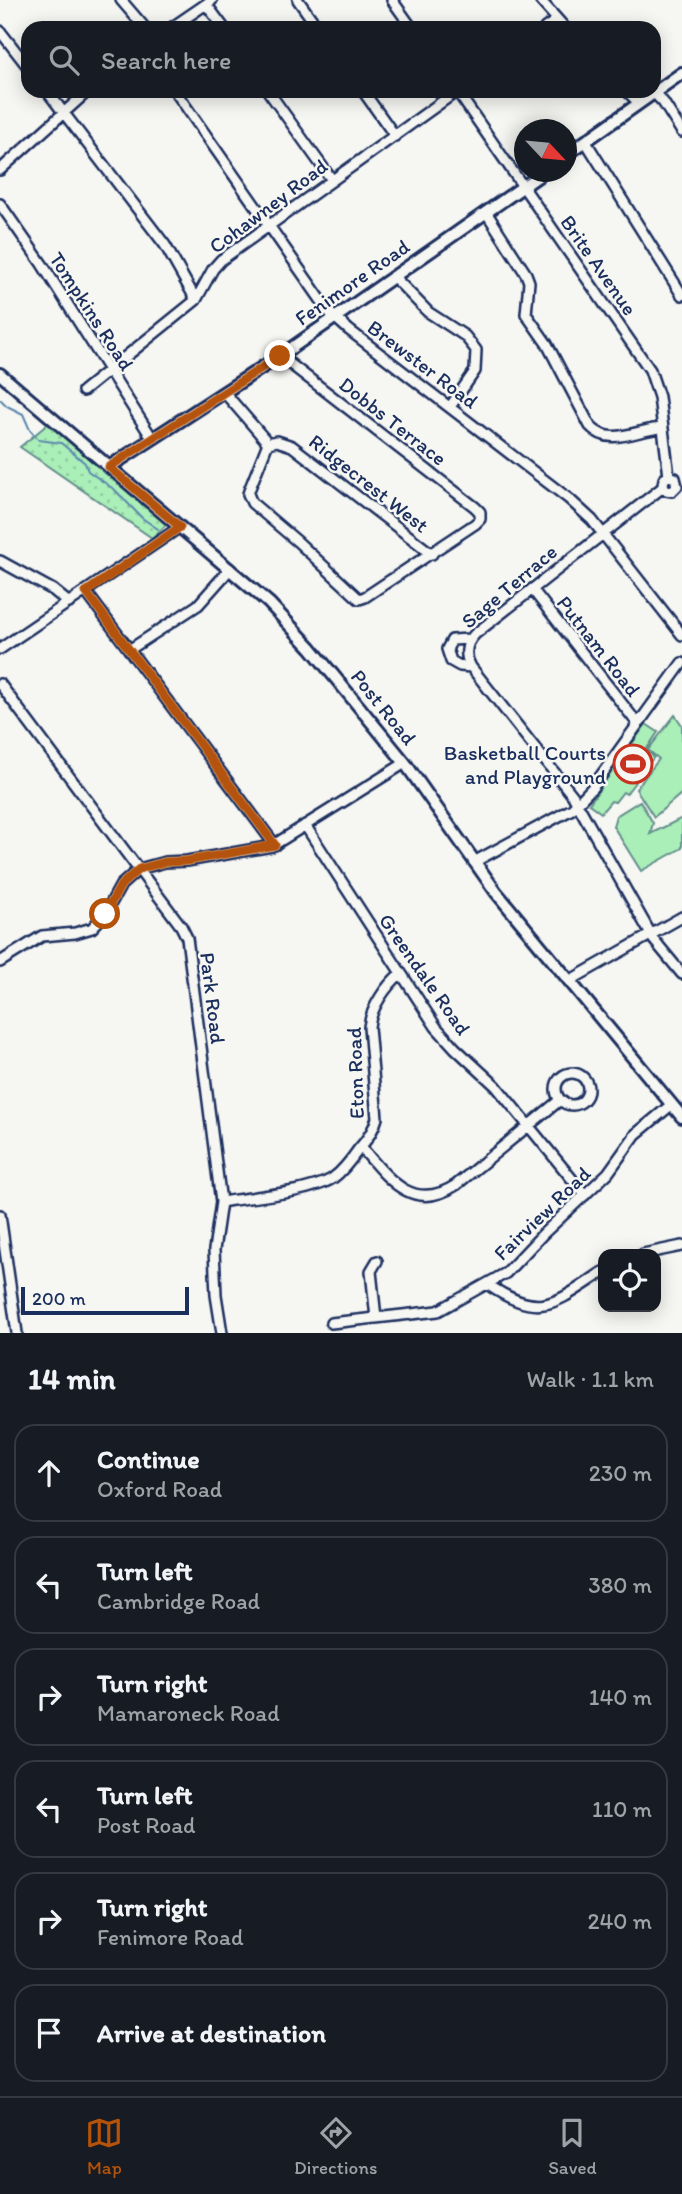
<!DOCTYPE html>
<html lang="en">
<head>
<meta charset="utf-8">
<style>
	:root { --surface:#171b24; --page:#20242c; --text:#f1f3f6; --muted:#9ea1a6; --line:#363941; --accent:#b45309 }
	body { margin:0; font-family:Itim,sans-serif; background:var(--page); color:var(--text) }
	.controls { position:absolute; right:21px; bottom:21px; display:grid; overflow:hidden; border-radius:14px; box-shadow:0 4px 18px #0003 }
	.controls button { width:63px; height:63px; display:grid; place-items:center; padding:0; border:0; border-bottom:2px solid var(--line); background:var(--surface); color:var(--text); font:35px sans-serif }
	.compass { position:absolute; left:514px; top:119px; width:63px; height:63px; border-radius:50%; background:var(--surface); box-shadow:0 4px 18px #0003; rotate:116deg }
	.scale { position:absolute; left:21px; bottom:18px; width:168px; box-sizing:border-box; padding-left:7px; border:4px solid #1b2f5e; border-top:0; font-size:19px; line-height:24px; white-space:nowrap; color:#1b2f5e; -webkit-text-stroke:5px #f6f6f2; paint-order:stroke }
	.stop { position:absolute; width:21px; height:21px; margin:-16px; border:5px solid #b45309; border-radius:50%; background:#fff }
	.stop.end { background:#b45309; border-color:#fff; box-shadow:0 2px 7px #0008 }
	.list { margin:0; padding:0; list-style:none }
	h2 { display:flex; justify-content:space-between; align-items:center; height:91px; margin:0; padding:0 28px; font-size:30px }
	h2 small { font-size:23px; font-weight:400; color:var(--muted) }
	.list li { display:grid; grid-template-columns:46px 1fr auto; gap:21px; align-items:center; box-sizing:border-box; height:98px; margin:0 14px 14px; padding:0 14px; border:2px solid var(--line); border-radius:21px }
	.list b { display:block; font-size:26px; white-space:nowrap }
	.list p { margin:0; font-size:23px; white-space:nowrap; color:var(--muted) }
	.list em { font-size:23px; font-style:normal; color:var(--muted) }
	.icon { flex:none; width:38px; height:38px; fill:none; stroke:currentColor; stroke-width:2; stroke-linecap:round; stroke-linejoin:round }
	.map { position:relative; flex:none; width:682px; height:1333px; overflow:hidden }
	.search { position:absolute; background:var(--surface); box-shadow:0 4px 18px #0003; left:21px; right:21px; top:21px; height:77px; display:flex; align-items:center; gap:18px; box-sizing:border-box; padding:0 24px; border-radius:21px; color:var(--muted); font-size:26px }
	.sheet { height:763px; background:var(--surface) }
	nav { display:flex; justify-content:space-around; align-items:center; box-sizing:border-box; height:98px; border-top:2px solid var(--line); background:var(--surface); font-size:19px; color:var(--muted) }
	nav a { display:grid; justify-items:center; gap:4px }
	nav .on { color:var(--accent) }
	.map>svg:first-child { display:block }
</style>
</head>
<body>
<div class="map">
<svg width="682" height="1333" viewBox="0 0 682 1333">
	<defs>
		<pattern id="park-dots" width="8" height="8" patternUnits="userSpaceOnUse" patternTransform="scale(1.75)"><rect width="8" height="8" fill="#aaeeb8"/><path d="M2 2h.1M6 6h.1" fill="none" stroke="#92cca1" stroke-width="1.8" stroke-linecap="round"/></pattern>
	</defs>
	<rect width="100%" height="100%" fill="#f6f6f2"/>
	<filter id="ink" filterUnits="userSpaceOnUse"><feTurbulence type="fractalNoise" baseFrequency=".0143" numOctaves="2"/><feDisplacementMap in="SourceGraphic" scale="14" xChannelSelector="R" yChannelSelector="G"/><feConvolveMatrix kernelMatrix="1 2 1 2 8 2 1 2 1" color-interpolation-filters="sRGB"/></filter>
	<g filter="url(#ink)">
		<path fill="url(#park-dots)" stroke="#628e8b" stroke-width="2" d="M49,423L156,514L167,524L152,538L20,447Z"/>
		<path fill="#aaeeb8" stroke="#628e8b" stroke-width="2" d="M675,715L682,725V793L654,817L636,789L659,759L648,750Z
			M646,724L658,732L646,750L654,757L626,794L623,792L615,802L611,801L601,813L589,804Z
			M640,801L653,823L650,834L682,818V848L641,871L613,826L616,816Z"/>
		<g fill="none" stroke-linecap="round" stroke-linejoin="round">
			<path stroke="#5b88af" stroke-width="2" d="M0,399L7,406L23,414L30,430L39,440L61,443L85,463L88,471L115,490L142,518L158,529"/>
			<defs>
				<path id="minor" d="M121,0L145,28
					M298,0L318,28
					M392,0L412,28
					M540,0L565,28
					M206,4L224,28
					M171,28L212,0
					M545,28L557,20
					M0,31L28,67
					M47,91L165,245L196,300
					M175,91L330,313L349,330L569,499L592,520L682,635
					M268,91L332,180
					M363,91L395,136
					M457,91L650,370L659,397L669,476L675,478L677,486L672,491L666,490L663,485L664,479L669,476
					M627,91L639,103
					M653,92L663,102L682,132
					M586,142L682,295
					M0,170L88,91
					M0,204L42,264L152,438
					M486,212L526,274L529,282L526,314L547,344L590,426C610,448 637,429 662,428
					M393,276L428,312L465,336L476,350L475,371L450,407
					M83,391L196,300L213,269L221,260L457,91
					M224,392L268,443
					M268,443L250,488L248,494L252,503L298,542L359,599L365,597L475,524L480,519V512L475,507L280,356
					M268,443L277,441L292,446L432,554
					M663,487L475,634C466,643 464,655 471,667L573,796L654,940L682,974
					M0,561L53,590L69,603
					M532,589L638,724
					M86,592L275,845
					M470,639L452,640L447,649L451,661L460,666L471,667
					M0,649L180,527
					M129,650L198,605L230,569
					M0,684L181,926L187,938L221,1202L214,1250L216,1295L222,1333
					M305,825L436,1027L455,1048L496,1086L585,1195
					M474,862L572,809L592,788L682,663
					M0,962L42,936L75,933L92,928L105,914L121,885L139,869L165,862L187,861L272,846L405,763
					M569,981L682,917
					M556 1089a16 16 0 1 1 32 0a16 16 0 1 1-32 0Z
					M361,1147C387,1177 412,1214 456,1185L560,1100
					M221,1202C250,1197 310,1193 333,1178C343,1171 351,1160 358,1150C367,1140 374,1130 377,1118L369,1027C371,1007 386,986 401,973
					M0,1215L17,1333
					M643,1254L682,1246
					M487,1284C541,1321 555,1303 603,1272
					M376,1318L371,1271L377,1261
					M331,1323L438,1311L506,1273L543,1234L608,1173L636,1134L671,1105"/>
				<path id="major" d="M566,155L682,73
					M0,374L269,603L311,648L405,763L496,892L682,1117
					M109,467L280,356L544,172"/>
			</defs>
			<use href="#minor" stroke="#1b2f5e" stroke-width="14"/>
			<use href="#major" stroke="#1b2f5e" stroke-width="16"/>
			<use href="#minor" stroke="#f6f6f2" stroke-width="9"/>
			<use href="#major" stroke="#f6f6f2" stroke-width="10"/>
		</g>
	</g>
	<g fill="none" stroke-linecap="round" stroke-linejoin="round" filter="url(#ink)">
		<path stroke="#b45309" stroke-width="9" d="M105,914L121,885L139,869L165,862L187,861L275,845L86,592L180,527L109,467L280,356"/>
	</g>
	<defs>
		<symbol id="stadium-ring" viewBox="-11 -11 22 22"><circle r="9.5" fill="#f6f6f2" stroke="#c8321e" stroke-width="1.5"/><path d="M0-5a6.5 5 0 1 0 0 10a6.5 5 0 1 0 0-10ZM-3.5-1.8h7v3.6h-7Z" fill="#c8321e"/></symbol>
	</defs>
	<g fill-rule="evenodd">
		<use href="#stadium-ring" x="611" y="742" width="44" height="44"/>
	</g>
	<g text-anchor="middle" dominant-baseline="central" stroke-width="5" stroke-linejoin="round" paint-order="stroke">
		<g font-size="21" fill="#1b2f5e" stroke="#f6f6f2">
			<text transform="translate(268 206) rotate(-37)">Cohawney Road</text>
			<text transform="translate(599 265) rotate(55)">Brite Avenue</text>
			<text transform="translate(352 282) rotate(-35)">Fenimore Road</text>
			<text transform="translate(92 311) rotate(57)">Tompkins Road</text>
			<text transform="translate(423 364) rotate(37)">Brewster Road</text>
			<text transform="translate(393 421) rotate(38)">Dobbs Terrace</text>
			<text transform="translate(369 483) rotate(38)">Ridgecrest West</text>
			<text transform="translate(509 586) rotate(-40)">Sage Terrace</text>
			<text transform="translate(599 646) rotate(52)">Putnam Road</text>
			<text transform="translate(384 707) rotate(51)">Post Road</text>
			<text transform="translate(425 974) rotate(55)">Greendale Road</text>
			<text transform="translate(213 998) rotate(83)">Park Road</text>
			<text transform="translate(355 1073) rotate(-92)">Eton Road</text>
			<text transform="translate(542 1213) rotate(-44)">Fairview Road</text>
		</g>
		<g font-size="21" fill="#1b2f5e" stroke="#f6f6f2" text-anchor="end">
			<text x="606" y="752">Basketball Courts<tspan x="606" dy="24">and Playground</tspan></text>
		</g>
	</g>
</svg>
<div class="controls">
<button><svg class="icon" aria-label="locate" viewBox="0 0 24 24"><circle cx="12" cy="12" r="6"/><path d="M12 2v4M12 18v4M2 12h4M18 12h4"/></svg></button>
</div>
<svg class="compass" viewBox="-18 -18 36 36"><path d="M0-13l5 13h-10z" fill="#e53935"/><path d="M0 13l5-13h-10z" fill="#9ea1a6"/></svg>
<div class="scale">200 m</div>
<div class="stop" style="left:105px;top:914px"></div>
<div class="stop end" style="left:280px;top:356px"></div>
<div class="search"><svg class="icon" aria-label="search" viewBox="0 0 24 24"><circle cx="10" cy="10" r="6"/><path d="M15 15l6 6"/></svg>Search here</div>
</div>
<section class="sheet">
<h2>14 min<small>Walk · 1.1 km</small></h2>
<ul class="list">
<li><svg class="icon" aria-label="ahead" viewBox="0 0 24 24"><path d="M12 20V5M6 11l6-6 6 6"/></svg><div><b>Continue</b><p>Oxford Road</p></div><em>230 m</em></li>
<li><svg class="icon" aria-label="left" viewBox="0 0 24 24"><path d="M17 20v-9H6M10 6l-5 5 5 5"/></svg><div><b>Turn left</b><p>Cambridge Road</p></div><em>380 m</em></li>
<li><svg class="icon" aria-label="right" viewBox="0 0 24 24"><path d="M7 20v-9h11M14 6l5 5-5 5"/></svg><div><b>Turn right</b><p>Mamaroneck Road</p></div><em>140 m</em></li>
<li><svg class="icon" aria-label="left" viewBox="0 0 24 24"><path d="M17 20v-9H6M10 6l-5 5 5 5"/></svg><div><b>Turn left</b><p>Post Road</p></div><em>110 m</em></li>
<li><svg class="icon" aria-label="right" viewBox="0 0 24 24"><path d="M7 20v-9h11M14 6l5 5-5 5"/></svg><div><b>Turn right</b><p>Fenimore Road</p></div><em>240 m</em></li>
<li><svg class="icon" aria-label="arrive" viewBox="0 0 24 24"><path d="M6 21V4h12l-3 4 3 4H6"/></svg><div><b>Arrive at destination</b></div></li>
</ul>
</section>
<nav>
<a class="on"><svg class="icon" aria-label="map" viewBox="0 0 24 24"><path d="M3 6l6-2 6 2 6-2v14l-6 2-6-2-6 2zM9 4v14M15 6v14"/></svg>Map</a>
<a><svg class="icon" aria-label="directions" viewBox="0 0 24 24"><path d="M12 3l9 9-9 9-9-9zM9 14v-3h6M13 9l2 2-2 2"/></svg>Directions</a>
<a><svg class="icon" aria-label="saved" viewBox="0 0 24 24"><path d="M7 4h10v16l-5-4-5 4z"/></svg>Saved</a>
</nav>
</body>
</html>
